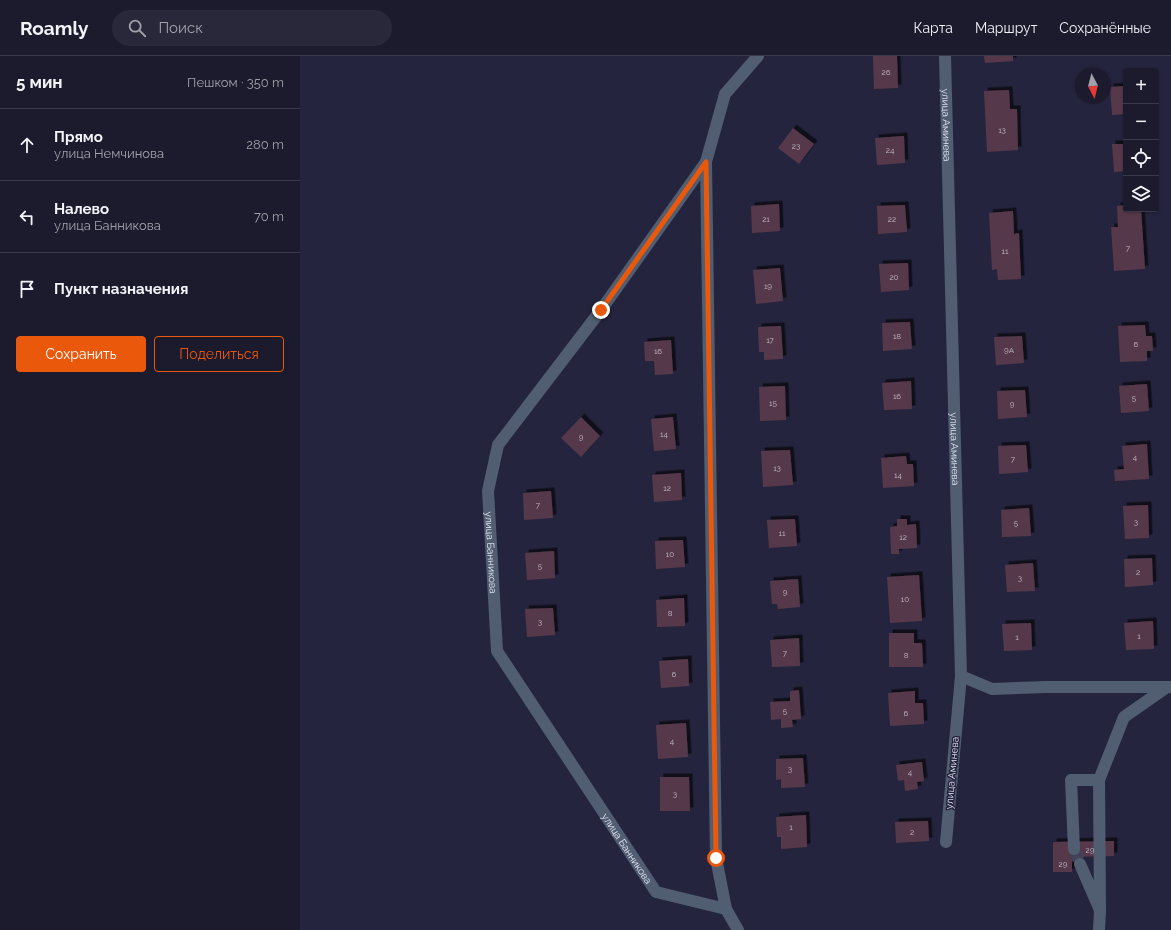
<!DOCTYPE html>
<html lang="ru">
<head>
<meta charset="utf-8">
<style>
	:root { --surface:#1c1b2e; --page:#29283a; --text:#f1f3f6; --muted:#a0a1aa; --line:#3a394a; --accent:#ea580c }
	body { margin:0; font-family:Raleway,sans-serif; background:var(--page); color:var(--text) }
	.controls { position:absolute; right:12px; top:12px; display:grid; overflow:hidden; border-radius:4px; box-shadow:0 1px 3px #0004 }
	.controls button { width:36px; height:36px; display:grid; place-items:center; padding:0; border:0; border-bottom:1px solid var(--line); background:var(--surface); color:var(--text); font:20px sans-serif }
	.compass { position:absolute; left:775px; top:12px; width:36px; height:36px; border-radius:50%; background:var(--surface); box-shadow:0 1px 3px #0004; rotate:173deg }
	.stop { position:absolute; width:12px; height:12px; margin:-9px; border:3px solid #ea580c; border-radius:50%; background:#fff }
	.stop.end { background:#ea580c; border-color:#fff; box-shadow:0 1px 4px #0008 }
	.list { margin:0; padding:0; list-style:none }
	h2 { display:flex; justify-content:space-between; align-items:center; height:52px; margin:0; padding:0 16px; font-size:17px }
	h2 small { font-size:13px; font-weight:400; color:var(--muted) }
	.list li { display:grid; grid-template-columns:26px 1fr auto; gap:12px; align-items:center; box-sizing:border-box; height:72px; padding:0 16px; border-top:1px solid var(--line) }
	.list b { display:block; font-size:15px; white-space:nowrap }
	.list p { margin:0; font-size:13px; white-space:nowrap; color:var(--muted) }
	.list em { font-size:13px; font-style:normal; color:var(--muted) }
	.actions { display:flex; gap:8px; padding:12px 16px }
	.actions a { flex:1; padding:9px 0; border:1px solid var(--accent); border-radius:4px; text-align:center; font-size:14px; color:var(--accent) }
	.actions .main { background:var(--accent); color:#fff }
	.icon { flex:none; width:22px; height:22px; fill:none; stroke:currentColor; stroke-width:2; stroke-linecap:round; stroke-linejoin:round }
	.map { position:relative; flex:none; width:871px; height:874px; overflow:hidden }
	header { display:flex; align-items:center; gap:24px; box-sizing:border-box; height:56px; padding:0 20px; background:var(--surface); border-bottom:1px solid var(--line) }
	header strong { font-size:19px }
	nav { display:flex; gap:22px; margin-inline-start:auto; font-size:14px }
	.search { width:280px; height:36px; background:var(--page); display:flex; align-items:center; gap:10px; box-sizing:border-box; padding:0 14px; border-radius:22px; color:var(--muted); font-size:15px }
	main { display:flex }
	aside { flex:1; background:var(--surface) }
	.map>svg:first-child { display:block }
</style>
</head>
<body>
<header>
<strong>Roamly</strong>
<div class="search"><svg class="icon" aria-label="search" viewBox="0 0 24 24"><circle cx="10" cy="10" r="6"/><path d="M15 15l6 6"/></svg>Поиск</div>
<nav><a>Карта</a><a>Маршрут</a><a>Сохранённые</a></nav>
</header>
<main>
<aside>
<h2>5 мин<small>Пешком · 350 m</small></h2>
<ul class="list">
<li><svg class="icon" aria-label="ahead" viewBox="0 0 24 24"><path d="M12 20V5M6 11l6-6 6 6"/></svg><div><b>Прямо</b><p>улица Немчинова</p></div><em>280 m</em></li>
<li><svg class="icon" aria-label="left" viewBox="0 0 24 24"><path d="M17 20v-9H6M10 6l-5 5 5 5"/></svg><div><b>Налево</b><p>улица Банникова</p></div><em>70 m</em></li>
<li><svg class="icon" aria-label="arrive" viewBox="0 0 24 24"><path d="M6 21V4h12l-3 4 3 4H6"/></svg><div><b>Пункт назначения</b></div></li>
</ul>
<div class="actions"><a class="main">Сохранить</a><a>Поделиться</a></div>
</aside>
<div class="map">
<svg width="871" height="874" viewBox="0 0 871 874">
	<defs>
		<filter id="shadow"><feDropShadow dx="3.5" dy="-3.5" stdDeviation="0" flood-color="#0009"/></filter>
	</defs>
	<rect width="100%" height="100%" fill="#25243e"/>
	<path fill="#55394a" filter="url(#shadow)" d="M573,0H597L598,32L574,33Z
		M684,0H713V5L685,7Z
		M826,30V58L812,59L810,31Z
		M709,34L710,53H717L718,94L687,96L684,35Z
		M493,72L514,88L499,108L478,92Z
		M604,80L605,107L577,109L575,82Z
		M812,88H826V115L814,116Z
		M479,148L480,175L452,177L451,150Z
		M605,149L607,176L578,178L577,150Z
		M826,149V153H841L845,213L814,215L811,171H818L817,150Z
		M713,155L714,178L719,177L721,223L698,224L697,213L692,214L689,157Z
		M608,207L609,234L581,236L579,208Z
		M480,212L483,245L456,248L453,214Z
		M610,266L612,293L583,295L582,267Z
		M845,269L846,280H852L853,295H847V305L820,306L818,270Z
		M481,270L483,303L464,304V296H459L458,271Z
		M722,280L724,307L696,309L694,281Z
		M371,284L373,318L355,319L354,305H345L344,286Z
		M611,325L612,353L584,354L582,327Z
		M847,328L849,355L821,357L819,330Z
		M485,330L486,364L460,365L459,331Z
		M725,334L727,361L698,363L697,335Z
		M281,361L300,380L281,401L261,382Z
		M373,361L376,393L354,395L351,363Z
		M847,388L849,423L815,425L814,414L824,413L822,390Z
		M726,389L728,416L699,418L698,390Z
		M490,394L493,429L463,431L461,395Z
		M606,400L607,408H613L614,430L583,432L581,402Z
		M381,417L382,444L354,446L352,419Z
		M251,435L253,462L224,464L223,437Z
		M848,449L849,482L825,483L823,450Z
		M729,452L731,480L702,481L701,454Z
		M495,463L497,490L469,492L467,464Z
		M597,463H607V469L616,468L617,492L599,493V498H591L590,471L597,470Z
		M383,484L385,511L356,513L355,485Z
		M254,495L255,522L227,524L225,497Z
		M852,502L853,529L825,531L824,503Z
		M733,507L735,535L707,536L705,509Z
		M619,519L622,565L590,567L587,521Z
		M498,523L500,551L478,553L477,548H472L470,525Z
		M384,542L385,570L357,571L356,544Z
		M253,552L255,579L227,581L225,553Z
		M853,565L854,593L826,594L824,567Z
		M731,567L732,594L704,595L702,568Z
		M589,577H614V587H622L623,611H589Z
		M499,582L500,610L472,611L470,584Z
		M388,603L389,630L361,632L359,605Z
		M499,634L501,663L492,664L493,671L481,672V663L471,664L470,646L490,645V635Z
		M615,635V647H623L624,668L590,670L588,637Z
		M386,667L388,701L358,703L356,669Z
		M503,702L505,731L481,732V723L476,724V703Z
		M622,706L624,725L617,726L618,733L605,735L604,724L598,725L596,709Z
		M360,721H389L390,755H360Z
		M506,759L507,791L481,793V781H477L476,761Z
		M628,765L629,785L596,787L595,766Z
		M814,785V800L772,801V816H753V786Z"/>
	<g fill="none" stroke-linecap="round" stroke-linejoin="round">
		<path stroke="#42415a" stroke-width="12" stroke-dasharray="12 6" stroke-linecap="butt" d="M774,793L780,808"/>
		<g stroke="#515e71" stroke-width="12">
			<path id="s1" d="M645,0L661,620L646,786"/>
			<path id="s2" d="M406,106L301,254L198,389L188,435L197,595L356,836L426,853"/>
			<path d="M661,620L692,633L746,631H871"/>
			<path d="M799,724L824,661L867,631"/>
			<path d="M774,793L771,724H799L800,854L780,808"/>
			<path d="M438,874L426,853L416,802L406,106L425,38L458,0"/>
			<path d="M799,874L800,854"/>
		</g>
	</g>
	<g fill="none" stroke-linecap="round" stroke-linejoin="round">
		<path stroke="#ea580c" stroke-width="5" d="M301,254L406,106L416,802"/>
	</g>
	<g text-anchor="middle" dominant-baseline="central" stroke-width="3" stroke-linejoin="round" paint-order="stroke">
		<g font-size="8" fill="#c1bacc">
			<text x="586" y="16">26</text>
			<text x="702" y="74">13</text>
			<text x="496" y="90">23</text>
			<text x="590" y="94">24</text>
			<text x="466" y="163">21</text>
			<text x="592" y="163">22</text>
			<text x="828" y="192">7</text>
			<text x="705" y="195">11</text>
			<text x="594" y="221">20</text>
			<text x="468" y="230">19</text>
			<text x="597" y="280">18</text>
			<text x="470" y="284">17</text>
			<text x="836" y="288">6</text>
			<text x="709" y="294">9А</text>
			<text x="358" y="295">16</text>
			<text x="597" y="340">16</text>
			<text x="834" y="342">5</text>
			<text x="473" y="347">15</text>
			<text x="712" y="348">9</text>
			<text x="364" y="378">14</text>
			<text x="281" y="381">9</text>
			<text x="835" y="401">4</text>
			<text x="713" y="403">7</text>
			<text x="477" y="412">13</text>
			<text x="598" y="419">14</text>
			<text x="367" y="432">12</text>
			<text x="238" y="449">7</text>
			<text x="836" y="466">3</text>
			<text x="716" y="467">5</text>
			<text x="482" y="477">11</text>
			<text x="603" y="481">12</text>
			<text x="370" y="498">10</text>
			<text x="240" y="510">5</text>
			<text x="838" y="516">2</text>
			<text x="720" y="522">3</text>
			<text x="485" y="536">9</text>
			<text x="605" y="543">10</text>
			<text x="370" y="557">8</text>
			<text x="240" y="566">3</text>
			<text x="839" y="580">1</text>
			<text x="717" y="581">1</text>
			<text x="485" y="597">7</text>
			<text x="606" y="599">8</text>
			<text x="374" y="618">6</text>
			<text x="485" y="655">5</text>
			<text x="606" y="657">6</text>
			<text x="372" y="685">4</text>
			<text x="490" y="713">3</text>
			<text x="610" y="716">4</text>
			<text x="375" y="738">3</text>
			<text x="491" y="771">1</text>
			<text x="612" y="776">2</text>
			<text x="790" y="794">29</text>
			<text x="763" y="808">29</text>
		</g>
		<g font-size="10" fill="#e5e5f7" stroke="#25243e">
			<text stroke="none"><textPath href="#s1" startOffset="69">улица Аминева</textPath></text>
			<text stroke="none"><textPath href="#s1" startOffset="393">улица Аминева</textPath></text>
			<text stroke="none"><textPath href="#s2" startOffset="460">улица Банникова</textPath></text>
			<text transform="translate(652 717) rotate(-85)">улица Аминева</text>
			<text stroke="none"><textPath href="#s2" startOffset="795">улица Банникова</textPath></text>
		</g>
	</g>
</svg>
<div class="controls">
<button>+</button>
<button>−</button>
<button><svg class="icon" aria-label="locate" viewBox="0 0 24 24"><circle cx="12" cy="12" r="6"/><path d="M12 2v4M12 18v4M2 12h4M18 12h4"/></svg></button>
<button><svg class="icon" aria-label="layers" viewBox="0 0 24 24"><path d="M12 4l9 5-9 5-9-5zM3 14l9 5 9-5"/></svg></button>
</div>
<svg class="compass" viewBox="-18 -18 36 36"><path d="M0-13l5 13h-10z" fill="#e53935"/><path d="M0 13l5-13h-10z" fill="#a0a1aa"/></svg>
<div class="stop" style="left:416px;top:802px"></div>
<div class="stop end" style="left:301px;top:254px"></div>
</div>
</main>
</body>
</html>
